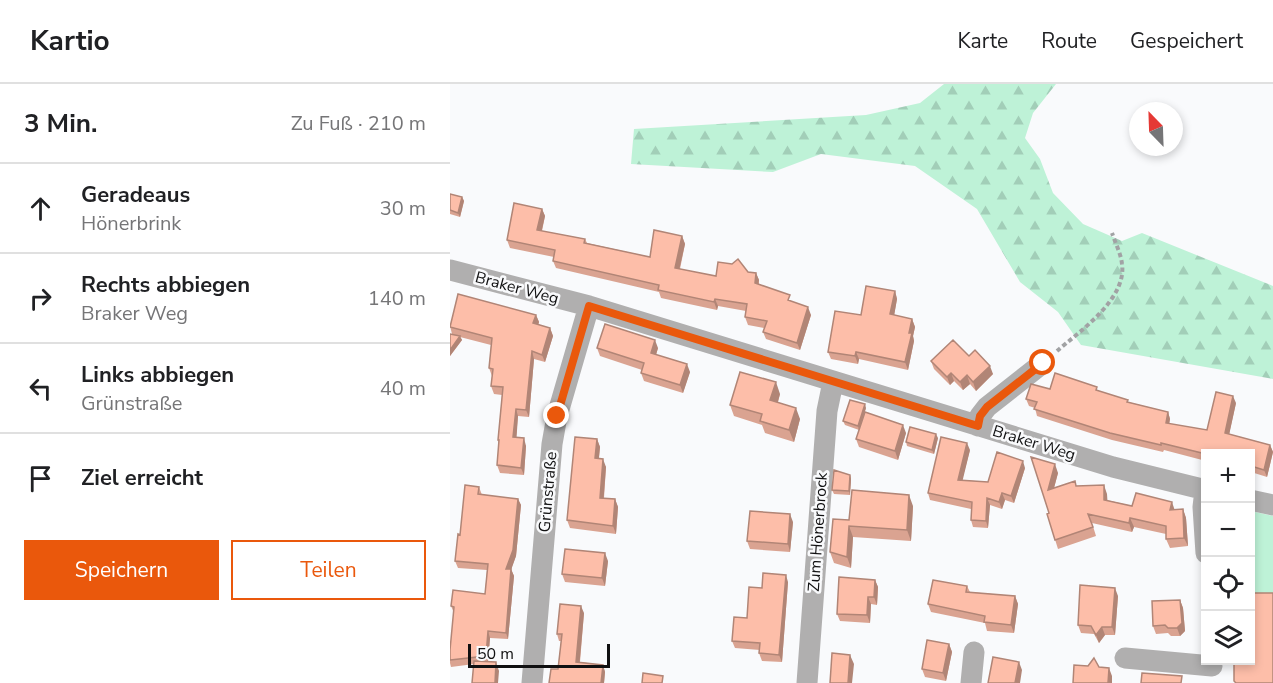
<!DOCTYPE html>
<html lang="de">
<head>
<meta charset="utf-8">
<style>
	:root { --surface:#fff; --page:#f6f6f6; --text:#202124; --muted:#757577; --line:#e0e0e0; --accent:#ea580c }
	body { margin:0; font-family:"Nunito Sans",sans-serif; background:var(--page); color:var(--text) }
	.controls { position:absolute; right:18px; bottom:18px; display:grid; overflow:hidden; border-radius:0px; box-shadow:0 3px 9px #0003 }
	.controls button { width:54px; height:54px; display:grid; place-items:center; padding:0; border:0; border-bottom:2px solid var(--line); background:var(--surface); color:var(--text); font:30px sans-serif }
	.compass { position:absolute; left:679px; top:18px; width:54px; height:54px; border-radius:50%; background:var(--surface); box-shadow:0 3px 9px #0003; rotate:337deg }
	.scale { position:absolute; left:18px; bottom:15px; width:142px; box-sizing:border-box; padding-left:6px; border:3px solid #101011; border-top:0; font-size:16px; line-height:21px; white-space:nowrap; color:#101011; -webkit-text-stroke:4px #f9fafc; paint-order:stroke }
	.stop { position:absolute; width:18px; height:18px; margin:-14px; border:4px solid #ea580c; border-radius:50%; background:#fff }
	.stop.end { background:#ea580c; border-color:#fff; box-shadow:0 2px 6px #0008 }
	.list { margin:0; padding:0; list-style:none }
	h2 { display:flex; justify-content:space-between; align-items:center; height:78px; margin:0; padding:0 24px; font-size:26px }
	h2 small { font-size:20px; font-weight:400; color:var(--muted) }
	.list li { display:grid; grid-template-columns:39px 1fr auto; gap:18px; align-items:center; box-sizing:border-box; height:90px; padding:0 24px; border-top:2px solid var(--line) }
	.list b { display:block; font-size:22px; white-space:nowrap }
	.list p { margin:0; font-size:20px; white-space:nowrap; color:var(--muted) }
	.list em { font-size:20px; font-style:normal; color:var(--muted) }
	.actions { display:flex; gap:12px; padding:18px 24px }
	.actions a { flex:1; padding:14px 0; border:2px solid var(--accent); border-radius:0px; text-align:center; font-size:21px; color:var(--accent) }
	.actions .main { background:var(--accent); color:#fff }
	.icon { flex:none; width:33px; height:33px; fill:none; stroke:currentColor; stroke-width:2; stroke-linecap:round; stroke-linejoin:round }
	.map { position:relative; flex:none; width:823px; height:599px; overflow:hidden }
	header { display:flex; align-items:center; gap:36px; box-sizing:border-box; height:84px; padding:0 30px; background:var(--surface); border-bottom:2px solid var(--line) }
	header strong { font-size:28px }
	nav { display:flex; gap:33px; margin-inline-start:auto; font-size:21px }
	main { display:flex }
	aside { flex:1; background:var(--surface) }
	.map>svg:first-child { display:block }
</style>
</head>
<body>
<header>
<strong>Kartio</strong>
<nav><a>Karte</a><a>Route</a><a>Gespeichert</a></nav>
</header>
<main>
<aside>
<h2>3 Min.<small>Zu Fuß · 210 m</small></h2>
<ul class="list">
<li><svg class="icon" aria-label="ahead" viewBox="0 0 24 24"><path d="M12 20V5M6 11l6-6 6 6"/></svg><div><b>Geradeaus</b><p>Hönerbrink</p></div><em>30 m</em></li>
<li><svg class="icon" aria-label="right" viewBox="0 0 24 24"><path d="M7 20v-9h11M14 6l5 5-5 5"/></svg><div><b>Rechts abbiegen</b><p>Braker Weg</p></div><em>140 m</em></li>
<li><svg class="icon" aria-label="left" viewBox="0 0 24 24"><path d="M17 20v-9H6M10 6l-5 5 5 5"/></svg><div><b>Links abbiegen</b><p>Grünstraße</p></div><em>40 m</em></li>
<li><svg class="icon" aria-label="arrive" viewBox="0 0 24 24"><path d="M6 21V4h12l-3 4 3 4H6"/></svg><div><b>Ziel erreicht</b></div></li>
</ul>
<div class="actions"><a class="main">Speichern</a><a>Teilen</a></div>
</aside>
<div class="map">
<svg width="823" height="599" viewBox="0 0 823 599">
	<defs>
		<pattern id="forest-firs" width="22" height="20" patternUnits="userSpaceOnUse" patternTransform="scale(1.5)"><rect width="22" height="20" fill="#bef2d7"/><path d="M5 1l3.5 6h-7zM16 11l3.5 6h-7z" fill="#a2ceb8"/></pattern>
	</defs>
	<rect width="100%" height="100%" fill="#f9fafc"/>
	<path fill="#bef2d7" d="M801,427L823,432V510L801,511Z"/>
	<path fill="url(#forest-firs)" d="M494,0H606L583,29L575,54L590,75L603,109L633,140L672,157L692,149L823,202V295L631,261L608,228L570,198L527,125L465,82L371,70L323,88L181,80L184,45L416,31L470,19Z"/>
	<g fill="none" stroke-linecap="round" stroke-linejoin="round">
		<path stroke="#a1a2a4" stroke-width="4" stroke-dasharray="4.5 3" stroke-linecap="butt" d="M607,267C630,247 677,215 672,180C671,170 665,158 662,149"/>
		<path stroke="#b0afaf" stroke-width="21" d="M0,186L139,222L663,383L756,406
			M528,342L530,332L537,323L593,279
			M755,406L753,423L756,469
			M800,416L823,421
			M675,574L762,582
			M82,599L102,360L107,332L139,222
			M357,599L377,327L383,298
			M521,599L524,568"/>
	</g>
	<path fill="#daa391" d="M0,110L12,113L14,117L10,133L0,130Z
		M92,125L95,132L92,147L135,155L137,159L200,173L232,152L235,160L230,185L266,192L298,188L306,189L309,196V200L342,218L361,231L350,266L316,255L313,248L314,244L298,241L295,233L296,227L268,222L267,226L211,214L209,208L106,184L103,177L104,173L60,164L57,156Z
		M445,207L447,215L444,231L462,235L465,243L463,252L464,257L458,286L409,275L408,280L381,275L378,268L411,231Z
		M86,231L89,238L88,241L100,244L103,252L95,278L84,275L79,333L68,332L66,353L76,362L74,391L50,389L47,381L49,359L48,356L52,311L44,310L41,302L42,292L39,284L41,261L10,253L12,256L0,272V250H2L0,242Z
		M147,264H208L206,271L240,288L233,309L194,297L191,289L192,286L150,272Z
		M519,272L543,290L526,307L520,300L513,306L504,297L500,301L484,285L481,277Z
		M600,305L648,307L678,316V318L718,328L720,335L719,340L757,346L786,319L779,350L820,361L823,368L817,393L801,388V369H756V377L714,366L713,368L662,356L587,332L585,324L579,322L576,315Z
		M330,310L328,318L350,335L344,358L315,349L312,341L284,332L280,321Z
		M416,324L414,330L456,349L448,376L409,363L406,355L409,346L395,341L393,337Z
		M488,354L484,370L457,362L456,358Z
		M147,355L150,363L149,374L156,383L154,414L165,415L168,423L166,450L120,444L117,436Z
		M520,366L512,396L538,398L575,384L564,419L555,416L552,425L540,421L538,444L523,443L521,436V425L480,416L478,409Z
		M581,373L608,389L604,404L626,402L657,410V416L682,422L725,425H733L736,434L738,462L720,464L716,455V450L684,443L682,448L642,439L646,452L608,465L597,430L599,429Z
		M400,391L401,395L400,411L384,410L382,406Z
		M29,403L32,411L68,415L71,421L66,472L61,485L64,492L58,555L40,554L38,578L49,587L24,580L1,583L0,579V566L4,529L1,522L35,510L37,486L8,484L5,477L10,451Z
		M463,422L461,457L403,453L401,484L384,479L380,468L399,436Z
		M343,438L340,468L300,465L297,457Z
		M158,477L155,502L115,498L112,490Z
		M425,496L428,503L427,521L421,520L420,539L390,537L387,530Z
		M338,498L332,578L312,577L309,569L310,566L285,564L282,557L297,534L312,504Z
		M517,502L520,508L565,512L568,520L564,549L537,547L535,539L481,528L478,520Z
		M668,512L665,551H655L649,559L644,550L631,549L628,541Z
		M730,516L733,524L735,547L730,552H721L718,549L706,550L703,542Z
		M134,529L130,578L153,581L155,588L154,599H99L108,585L111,557H109L107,550Z
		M499,560L502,568L496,597L475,593L472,585Z"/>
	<path fill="#b18576" d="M12,113L14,117L10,133L8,129Z
		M92,125L95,132L90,154L87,146Z
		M232,152L235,160L228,191L225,184Z
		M306,189L309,196L307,207L305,199Z
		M445,207L447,215L443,238L440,230Z
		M265,215L268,222L267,226L264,218Z
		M358,223L361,231L350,266L347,259Z
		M86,231L89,238L86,247L83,239Z
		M462,235L465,243L463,252L464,257L458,286L455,278L459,249Z
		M100,244L103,252L95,278L92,271Z
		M10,252L12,256L0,272V266Z
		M205,256L208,264L204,277L201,269Z
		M82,267L84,275L79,333L76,326Z
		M406,268L409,275L408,280L405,272Z
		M237,280L240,288L233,309L230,301Z
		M540,282L543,290L526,307L523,298Z
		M501,289L504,297L500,301L497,293Z
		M517,291L520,300L513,306L510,298Z
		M326,298L330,310L325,328L320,316Z
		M783,312L786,319L778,356L775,349Z
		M415,320L416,324L409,346L408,342Z
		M346,324L350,335L344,358L339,346Z
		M66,325L68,332L66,361L63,353Z
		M718,328L720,335L718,346L716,339Z
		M453,341L456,349L448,376L445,367Z
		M486,350L488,354L484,370L482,366Z
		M74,354L76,362L74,391L71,384Z
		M147,355L150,363L148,382L145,374Z
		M517,359L520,366L511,403L508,396Z
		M820,361L823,368L817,393L814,386Z
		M153,375L156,383L153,422L150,414Z
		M573,377L575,384L564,419L561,412Z
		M605,380L608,389L601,415L598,406Z
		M400,391L401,395L400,411L399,407Z
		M654,401L657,410L658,425L654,416Z
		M552,409L555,416L552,425L549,418Z
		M459,411L463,422L461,457L457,446Z
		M537,414L540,421L538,444L536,437Z
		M68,415L71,421L66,472L59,492L56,485Z
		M165,415L168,423L166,450L163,442Z
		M722,418L725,427L720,426Z
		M733,425L736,434L738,462L734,454Z
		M340,430L343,438L340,468L338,460Z
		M680,434L684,443L682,448L679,439Z
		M399,442L403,453L401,484L397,473Z
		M155,469L158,477L155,502L152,494Z
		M61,485L64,492L58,555L56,549Z
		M336,491L338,498L332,578L329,571Z
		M425,496L428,503L427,521L424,513Z
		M665,504L668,512L665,551L662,543Z
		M565,512L568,520L564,549L561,541Z
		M418,513L421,520L420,539L417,531Z
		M730,516L733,524L735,547L730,552L727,544Z
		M131,522L134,529L129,585L126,578Z
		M652,543L655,551L649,559L646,551Z
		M38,547L40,554L38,578L36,572Z
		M499,560L502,568L496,597L493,589Z
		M400,571L404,580L402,599H398Z
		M46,578L49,587L48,599H45Z
		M569,578L572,586L570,599H565Z
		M153,581L155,588L154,599H151Z
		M659,584L662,592V599H658Z"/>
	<path fill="#fdbea9" stroke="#b18576" stroke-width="1.5" d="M0,110L12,113L8,129L0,126Z
		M64,119L92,125L87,146L135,155L134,159L200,173L204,146L232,152L225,184L266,192L268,178L282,180L288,175L298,188L306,189L305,199L340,211L338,216L358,223L347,259L313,248L317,237L295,233L297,220L265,215L264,218L208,206L209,201L103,177L105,166L57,156Z
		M416,202L445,207L440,230L462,235L459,249H462L455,278L406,268L405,272L378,268L385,227L411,231Z
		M8,210L86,231L83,239L100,244L92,271L82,267L76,326L66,325L63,353L74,354L71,384L47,381L49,356H48L53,303L41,302L43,285L39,284L42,254L0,243Z
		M155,240L205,256L201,269L237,280L230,301L191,289L194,279L147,264Z
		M0,250L10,252L0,266Z
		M503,256L519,272L525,266L540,282L523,298L517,291L510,298L501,289L497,293L481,277Z
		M290,288L326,298L320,316L346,324L339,346L310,337L312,330L280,321Z
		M605,289L647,303L646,306L678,316L677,318L718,328L716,339L757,346L766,308L783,312L775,349L820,361L814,386L801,382V369H756V370L711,359V361L660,349L584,325L587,318L576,315L581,300L600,305Z
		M400,316L415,320L408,342L393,337Z
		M415,328L453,341L445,367L406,355Z
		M460,343L486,350L482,366L456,358Z
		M125,353L147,355L145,374L153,375L150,414L165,415L163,442L117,436Z
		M491,353L517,359L508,396L538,398L547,368L573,377L561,412L552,409L549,418L537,414L536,437L521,436L522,418L478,409Z
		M581,373L605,380L598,406L625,397L626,402L654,401V416L682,422L686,409L722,418L720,426L733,425L734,454L716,455V442L680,434L679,439L638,430L643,443L605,456L597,430L599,429Z
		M384,386L400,391L399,407L382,406Z
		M15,401L29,403L28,410L68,415L63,466L56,485H61L56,549L38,547L36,572L0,576V566L4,523L1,522L3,506L35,510L38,480L5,477L8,450L10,451Z
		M402,406L459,411L457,446L399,442L397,473L380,468L383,435L399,436Z
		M300,427L340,430L338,460L297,457Z
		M115,465L155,469L152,494L112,490Z
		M313,489L336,491L329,571L309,569L310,559L282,557L284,533L297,534L299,503L312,504Z
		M389,493L425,496L424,513H418L417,531L387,530Z
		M483,496L517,502L516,508L565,512L561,541L534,538L535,532L478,520Z
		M630,501L665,504L662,543H652L646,551L641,542L628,541Z
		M801,509H823V599H786L784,597V576H801Z
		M730,516L732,539L727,544H718L715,541L703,542L702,517Z
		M110,520L131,522L126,578L153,581L151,599H99L101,585H108L112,550H107Z
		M477,556L499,560L493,589L472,585Z
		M382,569L400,571L398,599H380Z
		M543,573L569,578L565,599H538Z
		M644,574L649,583L659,584L658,599H623L624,581L638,582Z
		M24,577L46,578L45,599H22Z
		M193,589L213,592L212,599H192Z
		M692,589L732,592L731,599H691Z"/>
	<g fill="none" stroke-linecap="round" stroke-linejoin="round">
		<path stroke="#ea580c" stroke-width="8" d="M107,332L139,222L528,342L530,332L537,323L593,279"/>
	</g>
	<g text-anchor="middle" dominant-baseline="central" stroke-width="5" stroke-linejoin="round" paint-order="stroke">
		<g font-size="16" fill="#101011" stroke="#f9fafc">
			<text transform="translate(67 204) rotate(15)">Braker Weg</text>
			<text transform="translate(584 359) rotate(17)">Braker Weg</text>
			<text transform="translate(98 408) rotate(-85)">Grünstraße</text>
			<text transform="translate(368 448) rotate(-86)">Zum Hönerbrock</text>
		</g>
	</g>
</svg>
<div class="controls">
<button>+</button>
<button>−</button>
<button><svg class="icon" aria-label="locate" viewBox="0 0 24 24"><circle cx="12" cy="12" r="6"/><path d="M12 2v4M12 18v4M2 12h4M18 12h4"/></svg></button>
<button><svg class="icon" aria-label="layers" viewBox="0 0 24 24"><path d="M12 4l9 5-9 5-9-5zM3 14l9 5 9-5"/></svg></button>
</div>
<svg class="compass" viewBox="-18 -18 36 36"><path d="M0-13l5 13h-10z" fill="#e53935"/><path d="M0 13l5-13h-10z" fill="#757577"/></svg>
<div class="scale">50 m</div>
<div class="stop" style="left:593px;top:279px"></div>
<div class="stop end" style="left:107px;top:332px"></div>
</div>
</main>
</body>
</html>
